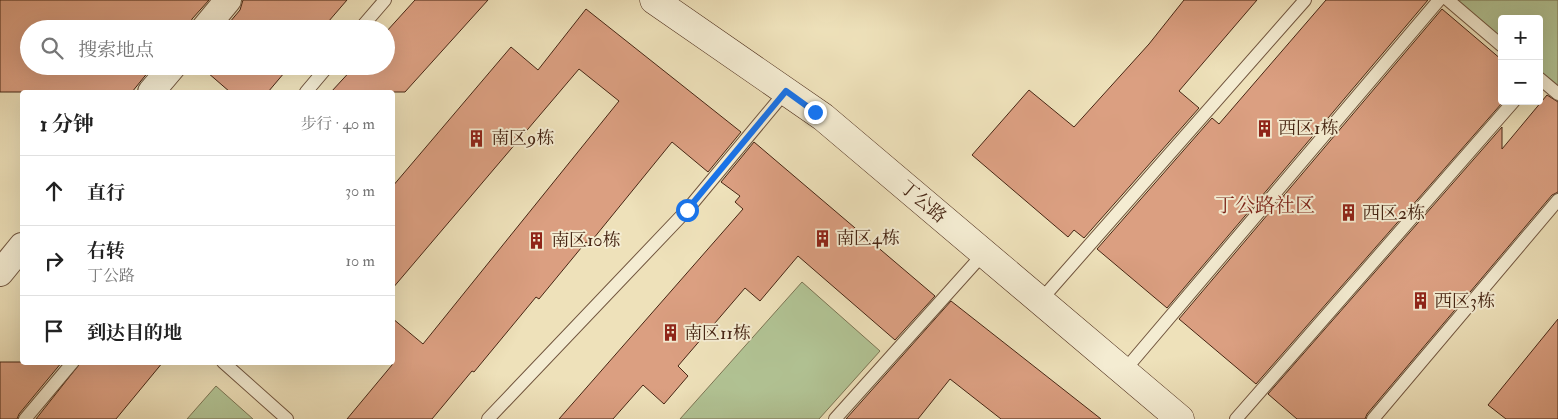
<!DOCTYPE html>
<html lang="zh">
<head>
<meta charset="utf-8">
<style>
	:root { --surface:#fff; --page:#f2f2f2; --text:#222; --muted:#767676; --line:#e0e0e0 }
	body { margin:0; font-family:"IM FELL Double Pica","Noto Serif SC",serif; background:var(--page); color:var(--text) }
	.controls { position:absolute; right:15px; top:15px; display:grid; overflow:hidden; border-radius:5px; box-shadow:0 5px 20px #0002 }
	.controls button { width:45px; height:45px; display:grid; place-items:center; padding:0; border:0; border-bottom:1px solid var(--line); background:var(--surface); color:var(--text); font:25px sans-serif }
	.stop { position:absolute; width:15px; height:15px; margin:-11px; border:4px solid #1a73e8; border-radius:50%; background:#fff }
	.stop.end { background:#1a73e8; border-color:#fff; box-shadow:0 1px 5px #0008 }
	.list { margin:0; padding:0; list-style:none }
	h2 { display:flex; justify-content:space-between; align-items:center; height:65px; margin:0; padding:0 20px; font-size:21px }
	h2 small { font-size:16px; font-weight:400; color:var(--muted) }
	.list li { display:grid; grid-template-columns:32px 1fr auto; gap:15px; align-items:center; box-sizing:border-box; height:70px; padding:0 20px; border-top:1px solid var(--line) }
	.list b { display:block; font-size:19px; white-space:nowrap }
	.list p { margin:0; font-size:16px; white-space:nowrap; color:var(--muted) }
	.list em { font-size:16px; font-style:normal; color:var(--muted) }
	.icon { flex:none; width:28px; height:28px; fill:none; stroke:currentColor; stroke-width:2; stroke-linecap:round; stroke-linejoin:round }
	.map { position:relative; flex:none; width:1558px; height:419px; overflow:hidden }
	.search { position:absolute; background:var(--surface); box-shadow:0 5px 20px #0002; left:20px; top:20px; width:375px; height:55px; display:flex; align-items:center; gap:12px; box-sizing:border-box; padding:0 18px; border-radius:28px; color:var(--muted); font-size:19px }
	.panel { position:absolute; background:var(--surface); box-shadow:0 5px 20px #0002; left:20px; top:90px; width:375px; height:275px; border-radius:5px }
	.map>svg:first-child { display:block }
</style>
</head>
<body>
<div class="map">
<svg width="1558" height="419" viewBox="0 0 1558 419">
	<rect width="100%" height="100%" fill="#eee1ba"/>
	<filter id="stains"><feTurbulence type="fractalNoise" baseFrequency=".004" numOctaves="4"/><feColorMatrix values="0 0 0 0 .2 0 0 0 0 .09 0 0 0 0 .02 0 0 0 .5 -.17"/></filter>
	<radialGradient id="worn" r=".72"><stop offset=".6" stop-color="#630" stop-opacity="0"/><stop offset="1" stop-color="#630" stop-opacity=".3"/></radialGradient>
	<path fill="#b2c495" stroke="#7c7554" d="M1460,0H1558V87L1539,71V19H1502V39L1459,2Z
		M802,282L880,351L819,419H680Z
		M216,386L253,419H187Z"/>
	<path fill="#db9f81" stroke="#472614" d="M0,0H209L192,19L189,29H29V66H153L132,92H0Z
		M243,0H347L322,29H224L240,10Z
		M415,0H488L405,92H331L355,66H386V32Z
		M1184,0H1257L1179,91L1199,108L1084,238L1074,230L1068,237L972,155L1029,90L1074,127L1149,44Z
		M1326,0H1428L1167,308L1097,249L1212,118L1219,124Z
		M586,9L741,132L708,172L672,142L589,244L586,242L539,299L536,297L474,372L472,371L432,419H347L392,365V318L423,344L619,101L579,69L392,289V187L511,47L538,70Z
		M1442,9L1502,60V103L1256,384L1179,319Z
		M200,66H290L268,92H230Z
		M1547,95L1558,102V192L1552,195L1367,414L1365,419H1297L1268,394L1502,127V149Z
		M754,142L935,296L895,340L798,256L760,301L745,288L678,366L688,376L664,404L643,385L613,419H559L743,209L735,202L740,196L721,182Z
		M951,301L1101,419H1001L950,379L918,419H846Z
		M1558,319V419H1506L1488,405Z
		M0,362H62L19,414L17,419H0Z
		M81,362H163L116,419H36Z"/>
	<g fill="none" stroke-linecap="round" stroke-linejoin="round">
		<defs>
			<path id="lane" d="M1448,0L1502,46
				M360,29L385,0
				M1539,78L1558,94
				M306,92L328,66
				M1040,301L1305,0
				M223,362L287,419
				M1124,371L1439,0
				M25,419L73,362
				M488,419L687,210L786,91
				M835,419L984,253
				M1236,419L1514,101
				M1373,419L1558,200"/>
			<path id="street" d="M204,29L228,0
				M151,92L173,66
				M0,273L22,246"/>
			<path id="secondary" d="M654,0L823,117L1180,419"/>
		</defs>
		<use href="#lane" stroke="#71553e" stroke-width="14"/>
		<use href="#street" stroke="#71553e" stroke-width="28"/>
		<use href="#secondary" stroke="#472614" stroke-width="29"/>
		<use href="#lane" stroke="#f4ecd2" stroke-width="12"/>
		<use href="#street" stroke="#f4ecd2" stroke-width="26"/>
		<use href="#secondary" stroke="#f4ecd2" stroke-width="28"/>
	</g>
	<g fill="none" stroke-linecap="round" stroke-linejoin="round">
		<path stroke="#1a73e8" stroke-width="6" d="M687,210L786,91L815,112"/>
	</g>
	<defs>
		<symbol id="building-bare" viewBox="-9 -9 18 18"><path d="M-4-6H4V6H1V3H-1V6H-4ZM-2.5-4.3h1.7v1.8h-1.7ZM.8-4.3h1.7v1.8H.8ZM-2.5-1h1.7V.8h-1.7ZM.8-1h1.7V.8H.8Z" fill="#8f2418" stroke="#f4ecd2" stroke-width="2.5" paint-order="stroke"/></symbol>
	</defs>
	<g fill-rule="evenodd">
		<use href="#building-bare" x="1252" y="116" width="25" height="25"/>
		<use href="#building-bare" x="464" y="126" width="25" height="25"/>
		<use href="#building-bare" x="1336" y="200" width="25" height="25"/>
		<use href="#building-bare" x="810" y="226" width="25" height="25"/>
		<use href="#building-bare" x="524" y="228" width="25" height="25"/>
		<use href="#building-bare" x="1408" y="288" width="25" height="25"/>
		<use href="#building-bare" x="658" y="320" width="25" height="25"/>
	</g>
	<g text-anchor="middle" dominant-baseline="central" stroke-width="4" stroke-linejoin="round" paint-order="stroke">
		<g font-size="18" fill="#472614" stroke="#f4ecd2" text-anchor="start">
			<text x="1278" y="128">西区1栋</text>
			<text x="491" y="138">南区9栋</text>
			<text x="1362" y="213">西区2栋</text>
			<text x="836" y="238">南区4栋</text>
			<text x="551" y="240">南区10栋</text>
			<text x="1434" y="301">西区3栋</text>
			<text x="684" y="333">南区11栋</text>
		</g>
		<g font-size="18" fill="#472614" stroke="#f4ecd2">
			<text transform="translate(923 202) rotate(40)">丁公路</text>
		</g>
		<g font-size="20" fill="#7a1f14" stroke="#f4ecd2">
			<text x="1265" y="205">丁公路社区</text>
		</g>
	</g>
	<rect width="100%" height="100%" filter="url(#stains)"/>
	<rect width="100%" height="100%" fill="url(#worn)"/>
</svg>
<div class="controls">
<button>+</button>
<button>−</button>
</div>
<div class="stop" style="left:687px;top:210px"></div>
<div class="stop end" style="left:815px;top:112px"></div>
<div class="search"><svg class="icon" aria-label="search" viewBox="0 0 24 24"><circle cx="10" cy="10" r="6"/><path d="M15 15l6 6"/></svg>搜索地点</div>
<section class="panel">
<h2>1 分钟<small>步行 · 40 m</small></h2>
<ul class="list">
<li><svg class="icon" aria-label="ahead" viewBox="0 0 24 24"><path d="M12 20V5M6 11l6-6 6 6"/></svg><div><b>直行</b></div><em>30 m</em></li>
<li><svg class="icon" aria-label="right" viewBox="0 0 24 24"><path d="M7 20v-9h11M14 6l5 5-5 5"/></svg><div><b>右转</b><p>丁公路</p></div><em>10 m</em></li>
<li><svg class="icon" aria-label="arrive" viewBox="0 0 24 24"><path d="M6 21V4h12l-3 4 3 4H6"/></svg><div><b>到达目的地</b></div></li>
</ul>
</section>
</div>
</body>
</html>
